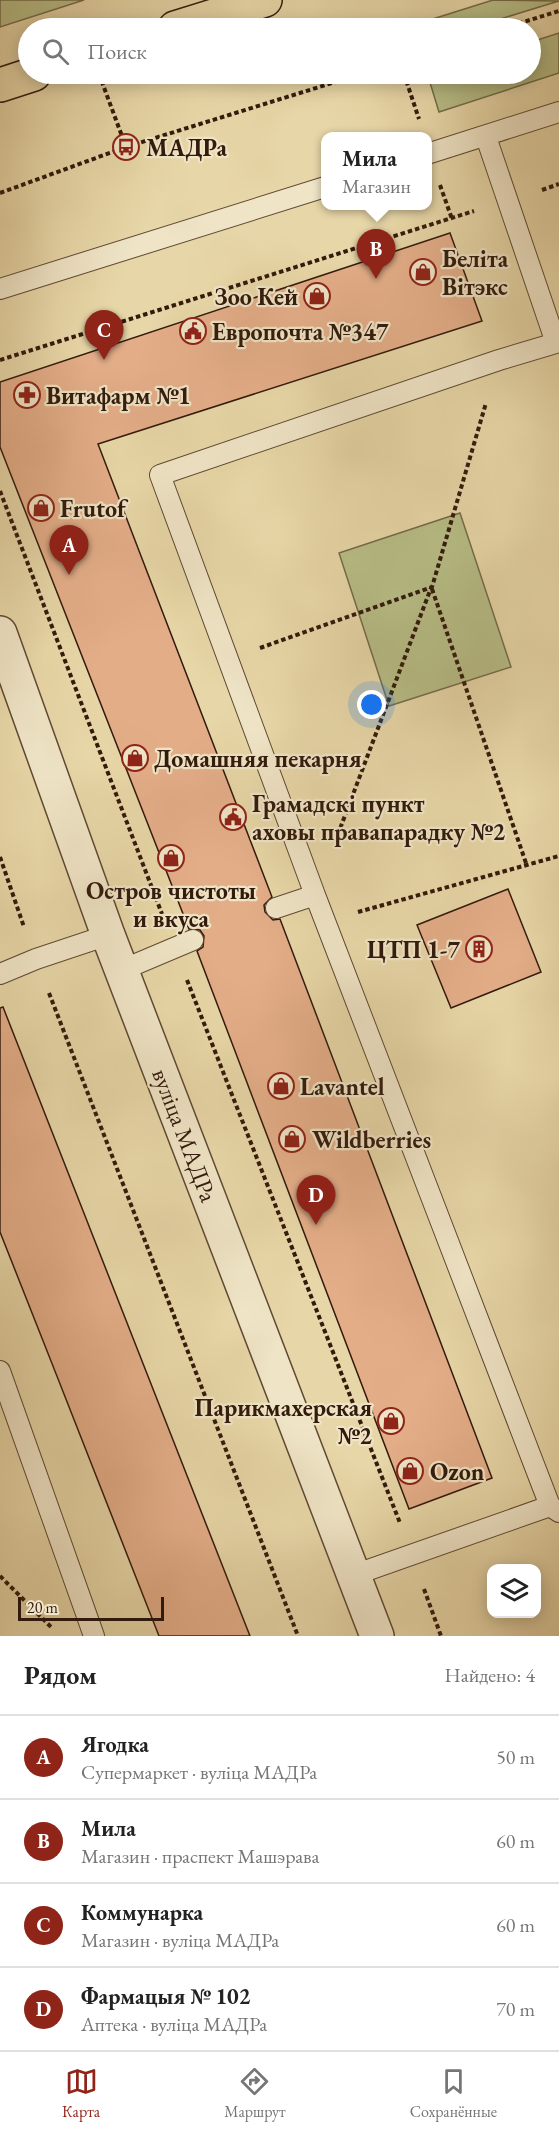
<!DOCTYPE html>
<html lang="ru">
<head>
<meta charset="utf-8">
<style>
	:root { --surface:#fff; --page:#f6f6f6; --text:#222; --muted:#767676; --line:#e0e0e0; --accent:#8f2418 }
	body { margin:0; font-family:"EB Garamond",serif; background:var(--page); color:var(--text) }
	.controls { position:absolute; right:18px; bottom:18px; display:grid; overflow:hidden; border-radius:12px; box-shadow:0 3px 15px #0003 }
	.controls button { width:54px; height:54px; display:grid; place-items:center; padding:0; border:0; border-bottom:2px solid var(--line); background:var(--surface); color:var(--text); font:30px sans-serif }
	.scale { position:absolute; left:18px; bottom:15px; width:146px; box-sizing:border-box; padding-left:6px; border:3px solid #321a0c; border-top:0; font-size:16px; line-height:21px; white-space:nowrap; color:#321a0c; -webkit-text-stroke:4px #efe4c6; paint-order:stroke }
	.you { position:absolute; left:372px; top:705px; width:21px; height:21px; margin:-15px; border:4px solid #fff; border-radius:50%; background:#1a73e8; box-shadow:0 0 0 9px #1a73e833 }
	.badge { display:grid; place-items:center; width:39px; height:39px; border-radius:50%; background:var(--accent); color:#fff; font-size:20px; font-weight:700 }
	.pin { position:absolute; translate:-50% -50px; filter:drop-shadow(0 2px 3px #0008) }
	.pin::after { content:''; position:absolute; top:32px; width:21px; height:18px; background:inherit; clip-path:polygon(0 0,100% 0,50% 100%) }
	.popup { position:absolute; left:321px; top:132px; width:111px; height:78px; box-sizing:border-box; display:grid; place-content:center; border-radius:12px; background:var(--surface); filter:drop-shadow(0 2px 4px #0005); font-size:20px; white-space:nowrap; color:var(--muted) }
	.popup b { font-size:22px; color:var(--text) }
	.popup::after { content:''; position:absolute; left:50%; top:100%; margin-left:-12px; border:12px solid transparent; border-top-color:var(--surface) }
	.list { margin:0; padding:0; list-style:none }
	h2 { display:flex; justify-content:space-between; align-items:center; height:78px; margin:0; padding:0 24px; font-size:26px }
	h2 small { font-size:20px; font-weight:400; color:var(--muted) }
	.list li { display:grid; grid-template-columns:39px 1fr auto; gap:18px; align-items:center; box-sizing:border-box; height:84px; padding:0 24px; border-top:2px solid var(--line) }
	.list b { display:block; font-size:22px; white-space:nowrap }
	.list p { margin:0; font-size:20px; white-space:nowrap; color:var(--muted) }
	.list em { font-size:20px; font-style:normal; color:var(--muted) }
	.icon { flex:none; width:33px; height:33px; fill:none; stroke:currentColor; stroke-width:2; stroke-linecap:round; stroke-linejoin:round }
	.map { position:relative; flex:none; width:559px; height:1636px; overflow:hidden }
	.search { position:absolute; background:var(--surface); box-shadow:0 3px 15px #0003; left:18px; right:18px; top:18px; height:66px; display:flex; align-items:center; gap:15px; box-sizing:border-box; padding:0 21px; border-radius:33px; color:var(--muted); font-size:22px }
	.sheet { height:414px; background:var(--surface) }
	nav { display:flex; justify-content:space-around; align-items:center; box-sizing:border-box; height:84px; border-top:2px solid var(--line); background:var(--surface); font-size:16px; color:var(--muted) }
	nav a { display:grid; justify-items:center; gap:3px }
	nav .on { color:var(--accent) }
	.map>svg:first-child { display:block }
</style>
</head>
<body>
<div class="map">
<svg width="559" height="1636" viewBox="0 0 559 1636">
	<rect width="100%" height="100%" fill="#e7d6a7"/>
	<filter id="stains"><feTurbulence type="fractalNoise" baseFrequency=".00333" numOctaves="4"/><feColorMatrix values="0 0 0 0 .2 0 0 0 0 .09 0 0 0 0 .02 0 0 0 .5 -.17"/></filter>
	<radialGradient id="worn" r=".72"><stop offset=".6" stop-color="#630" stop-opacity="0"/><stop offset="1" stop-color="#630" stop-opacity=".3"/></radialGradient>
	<path fill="#b7bd86" stroke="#746c49" stroke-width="1.5" d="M0,0H84L0,27Z
		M493,0L559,1L471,28H404Z
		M559,33V73L439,112L428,76L435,74H530L531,42Z
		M460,513L511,667L389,706L339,553Z"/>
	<path fill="#e3ad88" stroke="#321a0c" stroke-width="1.5" d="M450,233L482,321L98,444L272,897L264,905L265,912L273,920L280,919L492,1478L409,1509L197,951L203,947L204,936L200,930L189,929L0,447V382Z
		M508,889L541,972L451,1008L417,925Z
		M3,1007L250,1636H159L51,1361L0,1232V1008Z"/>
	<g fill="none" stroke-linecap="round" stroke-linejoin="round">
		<defs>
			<path id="service" d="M486,137L556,343
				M427,154L559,112
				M0,289L325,187
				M315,895L550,1506
				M276,908L315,895L160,475L499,360L559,342
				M122,970L193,940
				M0,974L36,959L108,935
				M0,1371L94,1636
				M354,1575L550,1506L559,1512"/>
			<path id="minor" d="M0,633L108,935L377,1636"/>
			<path id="primary" d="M175,28L265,0
				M0,85L34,74"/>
		</defs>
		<use href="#service" stroke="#5f4933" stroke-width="22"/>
		<use href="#minor" stroke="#5f4933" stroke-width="36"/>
		<use href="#primary" stroke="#321a0c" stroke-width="36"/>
		<path stroke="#321a0c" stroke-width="4" stroke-dasharray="4.5 3" stroke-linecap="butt" d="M504,28L559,11
			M99,74L126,147
			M404,74L419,119
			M440,185L452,219
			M542,190L559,184
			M0,193L126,147L361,74
			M0,360L474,211
			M0,491L162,914
			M432,589L527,866
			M260,648L432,587L486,403
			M335,842L431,588
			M0,857L24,927
			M358,912L559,856
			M187,980L400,1523
			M49,993L298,1636
			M0,1576L51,1627
			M424,1589L441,1636"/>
		<use href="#service" stroke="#efe4c6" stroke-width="20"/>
		<use href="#minor" stroke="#efe4c6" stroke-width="33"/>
		<use href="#primary" stroke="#e7d6a7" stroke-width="33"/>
	</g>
	<defs>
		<symbol id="bus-ring" viewBox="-11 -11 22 22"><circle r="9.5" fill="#efe4c6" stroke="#8f2418" stroke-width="1.5"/><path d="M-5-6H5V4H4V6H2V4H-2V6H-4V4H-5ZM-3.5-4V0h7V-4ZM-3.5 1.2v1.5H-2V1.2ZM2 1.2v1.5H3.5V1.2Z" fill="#8f2418"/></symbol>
		<symbol id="shop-ring" viewBox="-11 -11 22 22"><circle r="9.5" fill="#efe4c6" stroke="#8f2418" stroke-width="1.5"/><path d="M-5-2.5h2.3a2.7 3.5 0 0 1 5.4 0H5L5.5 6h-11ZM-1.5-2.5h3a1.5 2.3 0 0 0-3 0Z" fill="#8f2418"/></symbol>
		<symbol id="civic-ring" viewBox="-11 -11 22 22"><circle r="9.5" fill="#efe4c6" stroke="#8f2418" stroke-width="1.5"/><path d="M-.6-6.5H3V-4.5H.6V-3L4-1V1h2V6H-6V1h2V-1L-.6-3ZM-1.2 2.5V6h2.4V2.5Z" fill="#8f2418"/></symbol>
		<symbol id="pharmacy-ring" viewBox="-11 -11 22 22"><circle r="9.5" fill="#efe4c6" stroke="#8f2418" stroke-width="1.5"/><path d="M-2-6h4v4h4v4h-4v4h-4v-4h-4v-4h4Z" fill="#8f2418"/></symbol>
		<symbol id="building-ring" viewBox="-11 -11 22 22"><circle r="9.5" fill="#efe4c6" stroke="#8f2418" stroke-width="1.5"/><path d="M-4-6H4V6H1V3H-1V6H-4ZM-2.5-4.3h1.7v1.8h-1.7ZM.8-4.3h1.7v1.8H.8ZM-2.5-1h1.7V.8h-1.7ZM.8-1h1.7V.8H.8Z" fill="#8f2418"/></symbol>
	</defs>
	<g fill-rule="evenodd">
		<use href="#bus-ring" x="111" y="132" width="30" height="30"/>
		<use href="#shop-ring" x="408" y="257" width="30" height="30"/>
		<use href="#shop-ring" x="302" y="281" width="30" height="30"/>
		<use href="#civic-ring" x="178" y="316" width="30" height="30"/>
		<use href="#pharmacy-ring" x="12" y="380" width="30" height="30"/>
		<use href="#shop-ring" x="26" y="493" width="30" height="30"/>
		<use href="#shop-ring" x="120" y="743" width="30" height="30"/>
		<use href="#civic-ring" x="218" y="802" width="30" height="30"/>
		<use href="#shop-ring" x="156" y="843" width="30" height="30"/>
		<use href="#building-ring" x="464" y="934" width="30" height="30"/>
		<use href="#shop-ring" x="266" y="1071" width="30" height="30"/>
		<use href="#shop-ring" x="277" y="1124" width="30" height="30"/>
		<use href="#shop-ring" x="376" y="1406" width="30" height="30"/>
		<use href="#shop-ring" x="395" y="1456" width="30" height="30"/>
	</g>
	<g text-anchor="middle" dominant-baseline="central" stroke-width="4.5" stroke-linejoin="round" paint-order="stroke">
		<g font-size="24" font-weight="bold" fill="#321a0c" stroke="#efe4c6" text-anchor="start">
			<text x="146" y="147">МАДРа</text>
			<text x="442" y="258">Беліта<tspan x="442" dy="28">Вітэкс</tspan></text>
			<text x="298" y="296" text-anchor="end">Зоо Кей</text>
			<text x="212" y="331">Европочта №347</text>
			<text x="46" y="395">Витафарм №1</text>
			<text x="60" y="508">Frutof</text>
			<text x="154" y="758">Домашняя пекарня</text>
			<text x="252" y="803">Грамадскі пункт<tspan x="252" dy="28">аховы правапарадку №2</tspan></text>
			<text x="171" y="890" text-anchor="middle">Остров чистоты<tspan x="171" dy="28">и вкуса</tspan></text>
			<text x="460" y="949" text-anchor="end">ЦТП 1-7</text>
			<text x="300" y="1086">Lavantel</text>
			<text x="312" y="1139">Wildberries</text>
			<text x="372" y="1407" text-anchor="end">Парикмахерская<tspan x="372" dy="28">№2</tspan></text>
			<text x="430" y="1471">Ozon</text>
		</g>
		<g font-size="24" fill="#321a0c" stroke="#efe4c6">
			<text transform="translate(185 1135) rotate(69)">вуліца МАДРа</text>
		</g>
	</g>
	<rect width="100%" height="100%" filter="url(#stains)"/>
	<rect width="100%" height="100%" fill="url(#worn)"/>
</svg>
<div class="controls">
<button><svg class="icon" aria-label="layers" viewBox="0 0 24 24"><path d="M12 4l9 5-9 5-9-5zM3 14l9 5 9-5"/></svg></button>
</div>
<div class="scale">20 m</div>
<div class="you"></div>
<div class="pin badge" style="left:69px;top:575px">A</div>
<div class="pin badge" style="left:376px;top:279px">B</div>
<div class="popup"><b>Мила</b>Магазин</div>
<div class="pin badge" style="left:104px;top:360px">C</div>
<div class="pin badge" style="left:316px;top:1225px">D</div>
<div class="search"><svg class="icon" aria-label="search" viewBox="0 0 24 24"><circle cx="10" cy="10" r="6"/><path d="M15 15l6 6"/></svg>Поиск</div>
</div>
<section class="sheet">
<h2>Рядом<small>Найдено: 4</small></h2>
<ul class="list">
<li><span class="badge">A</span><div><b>Ягодка</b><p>Супермаркет · вуліца МАДРа</p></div><em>50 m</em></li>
<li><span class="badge">B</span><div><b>Мила</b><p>Магазин · праспект Машэрава</p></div><em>60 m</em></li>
<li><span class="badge">C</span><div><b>Коммунарка</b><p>Магазин · вуліца МАДРа</p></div><em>60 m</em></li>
<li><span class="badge">D</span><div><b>Фармацыя № 102</b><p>Аптека · вуліца МАДРа</p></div><em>70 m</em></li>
</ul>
</section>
<nav>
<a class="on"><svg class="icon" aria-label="map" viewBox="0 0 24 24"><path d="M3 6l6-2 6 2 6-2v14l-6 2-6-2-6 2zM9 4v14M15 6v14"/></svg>Карта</a>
<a><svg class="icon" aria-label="directions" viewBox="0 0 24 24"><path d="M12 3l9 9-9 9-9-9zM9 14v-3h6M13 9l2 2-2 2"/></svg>Маршрут</a>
<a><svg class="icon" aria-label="saved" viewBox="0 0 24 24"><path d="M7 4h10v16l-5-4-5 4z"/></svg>Сохранённые</a>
</nav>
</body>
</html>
